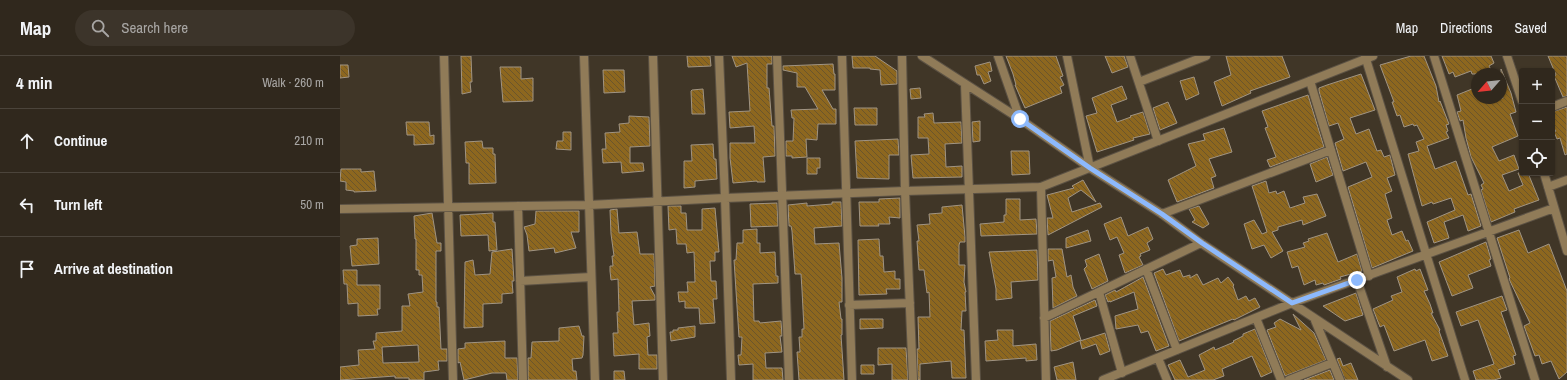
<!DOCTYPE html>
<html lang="en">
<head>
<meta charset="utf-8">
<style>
	:root { --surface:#30281d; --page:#3c342a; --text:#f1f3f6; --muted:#a8a6a4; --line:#4b443b }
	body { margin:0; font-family:"Archivo Narrow",sans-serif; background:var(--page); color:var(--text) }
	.controls { position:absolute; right:12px; top:12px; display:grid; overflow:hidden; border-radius:4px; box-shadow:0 1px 3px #0004 }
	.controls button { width:36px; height:36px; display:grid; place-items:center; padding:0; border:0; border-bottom:1px solid var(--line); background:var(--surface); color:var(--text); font:20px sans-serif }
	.compass { position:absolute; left:1131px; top:12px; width:36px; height:36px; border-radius:50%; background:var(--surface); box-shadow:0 1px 3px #0004; rotate:242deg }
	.stop { position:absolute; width:12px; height:12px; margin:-9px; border:3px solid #8db9fc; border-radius:50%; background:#fff }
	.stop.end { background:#8db9fc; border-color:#fff; box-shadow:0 1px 4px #0008 }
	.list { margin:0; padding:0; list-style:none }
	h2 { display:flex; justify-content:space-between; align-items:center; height:52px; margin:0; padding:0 16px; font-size:17px }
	h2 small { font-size:13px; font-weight:400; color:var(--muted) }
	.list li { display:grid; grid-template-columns:26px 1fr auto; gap:12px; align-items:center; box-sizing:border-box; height:64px; padding:0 16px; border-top:1px solid var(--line) }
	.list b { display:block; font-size:15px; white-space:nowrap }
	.list em { font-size:13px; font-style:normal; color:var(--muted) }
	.icon { flex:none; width:22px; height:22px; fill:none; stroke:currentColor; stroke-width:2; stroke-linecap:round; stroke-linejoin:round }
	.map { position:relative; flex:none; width:1227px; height:324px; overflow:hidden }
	header { display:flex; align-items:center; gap:24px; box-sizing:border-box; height:56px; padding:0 20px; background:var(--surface); border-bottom:1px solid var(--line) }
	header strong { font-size:19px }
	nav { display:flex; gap:22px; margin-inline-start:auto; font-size:14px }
	.search { width:280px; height:36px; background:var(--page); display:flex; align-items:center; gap:10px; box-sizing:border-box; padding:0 14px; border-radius:22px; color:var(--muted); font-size:15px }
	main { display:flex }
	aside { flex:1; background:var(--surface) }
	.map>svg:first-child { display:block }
</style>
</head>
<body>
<header>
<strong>Map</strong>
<div class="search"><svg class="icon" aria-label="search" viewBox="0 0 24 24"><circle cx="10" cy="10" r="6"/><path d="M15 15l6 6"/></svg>Search here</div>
<nav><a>Map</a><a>Directions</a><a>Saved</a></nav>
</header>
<main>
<aside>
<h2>4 min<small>Walk · 260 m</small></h2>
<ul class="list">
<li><svg class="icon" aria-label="ahead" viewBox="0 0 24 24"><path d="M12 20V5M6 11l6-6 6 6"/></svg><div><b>Continue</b></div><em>210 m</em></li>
<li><svg class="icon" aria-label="left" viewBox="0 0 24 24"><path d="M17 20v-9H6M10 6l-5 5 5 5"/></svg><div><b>Turn left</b></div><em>50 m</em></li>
<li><svg class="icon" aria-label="arrive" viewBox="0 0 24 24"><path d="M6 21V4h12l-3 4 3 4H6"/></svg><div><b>Arrive at destination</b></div></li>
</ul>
</aside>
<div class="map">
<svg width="1227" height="324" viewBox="0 0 1227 324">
	<defs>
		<pattern id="building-back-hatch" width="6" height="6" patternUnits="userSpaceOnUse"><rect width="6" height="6" fill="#8d671f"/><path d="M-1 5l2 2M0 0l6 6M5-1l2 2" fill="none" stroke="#6b552c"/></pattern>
	</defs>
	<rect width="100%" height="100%" fill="#403627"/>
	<path fill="url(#building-back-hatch)" stroke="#a09483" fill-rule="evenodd" d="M121,0H131L132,26H130L131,36L122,38Z
		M347,0H370L371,10L348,11Z
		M392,0H432V8H427V32H429L432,70H434L435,100L423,101L425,126H417V125L393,127L390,102V87H415L414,70L390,72L389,56L410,55L407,7L396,11Z
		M512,0H535L557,15V28L541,29L540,14L530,13V12H513Z
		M666,0H716L723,20L720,21L724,29L720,31L722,37L685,52L675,29H676L673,18Z
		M765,0H784L788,11L772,17Z
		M886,0H942L950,21L910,35L911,37L882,50L874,26L891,19Z
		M1071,0H1084L1096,30L1099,46L1100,45L1109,68L1106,69L1108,75L1106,76L1109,82L1087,90L1095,113L1116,105L1128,139L1131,138L1141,170L1128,175L1123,159L1104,166L1109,182L1094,187L1087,166L1115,154L1111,142L1093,148L1092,146L1082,150L1068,98L1079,95L1076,86L1084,83L1077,69L1074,70L1073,68L1064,71L1060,59L1057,60L1052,46H1054L1040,9Z
		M1102,0H1151L1154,7L1149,10L1153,18H1132L1131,15L1115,21L1113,16L1109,18Z
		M1208,0H1227V40L1223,41L1214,20L1216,19Z
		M650,6L652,15L648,16L651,25L644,28L640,19H637L635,10Z
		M493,8L494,18H495V34H482L493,53H496V68H478L477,84L466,83L467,101L452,102V100H446V85H453L454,62H452L451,54L478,53L465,31H457V17L443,14V10Z
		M0,9H8L9,21L0,22Z
		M160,11H181V23L193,22V45L163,46Z
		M1161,13L1171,37L1176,56L1170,58L1178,80L1152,91L1159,105L1174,99L1179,113L1162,119L1169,135L1183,129L1178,117H1188L1199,144L1174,153L1175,156L1151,166L1141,134L1143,133L1141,129L1144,127L1131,101L1126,82L1123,64L1120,65L1117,56L1121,55L1117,39L1137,31V42H1163L1161,37Z
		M263,14H284L285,36L264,37Z
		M1021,18L1035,54L1010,62L1016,78L1029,73L1037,95L1041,94L1044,101L1050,99L1055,119L1047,122L1052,135L1045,138L1052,162L1047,164L1052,179L1062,175L1066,185L1068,184L1073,195L1032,212L1008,131L1032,121L1026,106L1003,115L995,87L1004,83L998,67L989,70L979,35V32L987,29Z
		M854,21L859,38L846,44L840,25Z
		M782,30L787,43L771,49L777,66L791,61L790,60L803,56L810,78L793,82L794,84L757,96L746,60L757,57L752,42Z
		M580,32L581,42L571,43L570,33Z
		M363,33L365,58H352L351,35L352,34Z
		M968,39L984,91L930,111L927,104L936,101L925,72L928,71L922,55Z
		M828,46L837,67L820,74L813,52Z
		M1227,51V98L1225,99L1220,82L1217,83L1214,76L1216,75L1212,70V56Z
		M514,52H537V69H515Z
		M593,57L594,67L621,66L622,87L605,88L606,111L622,110V121L573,122L571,99L589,98L588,82H578V61H585L584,58Z
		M289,60L309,61L310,90L290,91V107H303L304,115L282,117L281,106L263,107L262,93H266L265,77L280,76L279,68L289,67Z
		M640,65V85L633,86L632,66Z
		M66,66H89L90,80L94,79V88L74,89V79H67Z
		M884,72L892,96L869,103L876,120L871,122L874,132L837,146L828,124L856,110L848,88L865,84L863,78Z
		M223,76H231V94L216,93L217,85H223Z
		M558,83L559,99H549V123L517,122L515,85Z
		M142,85L143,92H153V98H155L156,127L129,128V107H126L125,86Z
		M373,88L374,103H376L377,123L355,125V131L344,132V105H352L351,89Z
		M671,95H689L690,118L672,119Z
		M987,101L993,119L976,126L970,108Z
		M467,102H480V112H477V118H467Z
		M1,113H21V116L34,115L36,135L14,136V135L6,134V126L0,125Z
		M743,124L756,146L741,134L728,142L732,156L760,147L762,151L708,179L707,162H713L707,139L734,132L732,130Z
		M926,125L929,137L936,135L937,138L944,135L950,152L965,147L963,141L977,138L986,160L963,169L962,164L938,171V174L932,176L943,195L931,202L924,189L912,193L904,168L914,164L922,178L927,176L912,130Z
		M560,142V162L549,161L550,168H538L539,170H520L519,146H539V143Z
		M666,143H680V164L696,163L697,178L641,180L640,168L664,166V159H666Z
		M492,146H501L502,170L474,172L475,188L499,187L502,222V246H499L501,263H502V279H501L504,324H459L457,296H460L459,281H462V273H464L462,234L461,218H455L452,175L451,170H449L448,149L467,147V150L492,148Z
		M437,147L438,170L411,171L410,148Z
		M622,149L625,181V186H620L619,189V209H625L624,226L626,236H625L626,255H622L621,274H624L626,322H612L611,305L580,308V324H578L577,293H579L578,261H590L589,236L587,237L584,214H579L577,185H579L577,169L590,168L589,158L602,157V151Z
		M328,150H341V157H346L347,174H362V153L375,152L379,196H375V205H370L371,225H376L377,243H373L375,267L360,268L359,252H345V245L339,246L338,236H348L347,226H355L354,196L347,197L346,188H337L336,173L329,174Z
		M859,150L869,168L863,172L852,166L855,164L849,153Z
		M277,153L279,177L297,176L300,198H314L315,230L310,231L315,240V244L292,245L294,269L309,267L310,280L307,281L308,299H317V313H299V298L274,300L273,277H278L277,256H279L278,223L271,224L270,215V210H273L272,200H274L271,178L270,154Z
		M196,155H239V176H231L236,192L215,197L214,192L189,195L187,179L184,171L195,168Z
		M92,157L97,187H101V195H96V246H97V251H99L101,293H107V305H98L99,314L84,316V324H69V322H55V320L0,324V311L19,309L18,294L35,293L33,285H36V277L62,275V250H70L68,238L83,236L82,219H79V214H76V183H75L74,160ZM78,289L79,306L43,307L42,291Z
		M153,157V166H155L157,194L149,195L148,179L121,180L120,159Z
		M781,161L788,180L808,171L813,183L807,187L810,194L800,198L801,200L799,201L803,209L785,217L779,199L784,197L777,181L770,184L764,168Z
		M417,173V187H420V197L435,196L436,220H438V227L413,228L414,265H419L420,267L441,265L442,280H440L442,296L425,297L426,312H442L443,324H413V308L399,309L398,299H401L402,281H399L394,204H396L397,187H403V174Z
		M748,174L751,185L726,192V182Z
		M1179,174L1188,197L1209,188L1227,235V316L1219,323L1211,305L1202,308L1199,299L1195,300L1184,270L1190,267L1169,223L1170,222L1157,182Z
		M987,177L998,206L1017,198L1022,215L1000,221L1001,223L984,229L983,227L976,229L975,224L964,229L958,210L952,212L947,196L965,191L963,187L969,185L968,183Z
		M38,182L39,208L12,210L10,190L17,189V183Z
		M539,183L540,200H543L544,216L555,215V223H560V233H546L547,238L519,239L518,184Z
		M1146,186L1151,203L1149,204L1151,210L1128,219L1133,232L1112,240L1099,206Z
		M172,193L174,225H172L173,237L162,238V247L143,248V271L124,272L125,206L133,204L135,219L150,218L152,196Z
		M708,193H722L727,221L731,219L733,231L737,240L713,252L712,222L716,221L713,204L708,205Z
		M697,194L698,224L671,226L672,242L656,244V233L649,196Z
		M759,198L768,225L752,233L744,213L747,210L745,204Z
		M823,213L826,219L840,214L843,221L850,219V222L857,218L863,229L878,222L881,227L888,221L894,229L893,230L898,244L906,240L909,245L915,242L920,251L894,264L893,263L839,285L814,217Z
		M1075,213L1076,215L1080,213L1088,234L1084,235L1090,248L1093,257H1091L1100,274L1099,275L1108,300L1092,305L1085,284L1054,295L1044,269L1040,271L1033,253L1053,244L1051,240L1062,236L1057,221Z
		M3,214H17V229H40V253H37L38,259L18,260V247L8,248L7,228H4Z
		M803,221L829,290L816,295L808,275L801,277L798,269L776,273L775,260L798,253L794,236L770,246V245L768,246L765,239L775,234L776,236Z
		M1016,237L1023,259L1005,265L983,250Z
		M1162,240L1167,254L1161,256L1176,299L1173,300L1175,308L1158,314L1161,322L1154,324H1136L1133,315L1154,308L1138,264L1121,270L1116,256Z
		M755,244L757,250L733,260L741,284L717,294L711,295L710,265Z
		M953,258L974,277L986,304L945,320L927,274L936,271L934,267L940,263L961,274Z
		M520,263H543V272L520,273Z
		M239,270L242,280H244L243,299L242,302L232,303L233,315H236L237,324H188V302H191L192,286L219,285V272Z
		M355,270V281L331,285L330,276H333V274H338V272Z
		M915,273L932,316L921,321L912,300L882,313L884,320L873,324H835L828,309L840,304L848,321L865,314L859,299L874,291L875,294L894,286L893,285L903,280V278Z
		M657,274H673V290L696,288L697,304L686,305V302L646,305L645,285L658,284Z
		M765,277L770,295L760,299L756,288L742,293L740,285Z
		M165,285V302H177L178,324H167L166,317H152L124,324L120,306L118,307V293L125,292V287Z
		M538,292H566L568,324H552V308L538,309Z
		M1000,302L1003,310L1011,307L1018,324H1005L997,303Z
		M733,306L736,324H717L714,311Z
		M521,309H534V318H521Z
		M990,314L994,324H964Z
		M274,315H284L285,324H274Z"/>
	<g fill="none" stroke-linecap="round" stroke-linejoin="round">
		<defs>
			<path id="minor" d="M104,0L113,324
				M244,0L255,324
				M313,0L323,324
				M437,0L449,324
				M502,0L512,324
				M562,0L565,135L573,324
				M582,0L680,63L750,112L822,158L861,187L1068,324
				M658,0L680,63
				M727,0L750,112
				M790,0L818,85
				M1025,0L1125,324
				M1094,0L1195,324
				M1167,0L1182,45
				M970,25L1029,220
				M799,26L866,0
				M625,28L636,324
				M1212,51L1227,45
				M1204,117L1227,195
				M701,131L706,324
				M1208,131L1227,124
				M178,150L183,324
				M0,153L249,149L385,142L379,0
				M822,158L991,94
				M806,213L837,294
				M1017,224L1047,311
				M180,225L251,221
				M759,236L782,317
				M509,249L570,247
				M704,262L861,187
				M916,262L941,324
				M974,262L1000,324
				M818,302L827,324
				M763,324L952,247L1214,152
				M949,324L992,307"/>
			<path id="tertiary" d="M391,324L385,142L565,135L701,131L1033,0"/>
		</defs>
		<use href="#minor" stroke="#5c5244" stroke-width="10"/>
		<use href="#tertiary" stroke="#5c5244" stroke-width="10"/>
		<use href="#minor" stroke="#907b58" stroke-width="8"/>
		<use href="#tertiary" stroke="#907b58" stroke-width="8"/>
	</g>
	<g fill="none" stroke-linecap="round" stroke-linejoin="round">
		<path stroke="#8db9fc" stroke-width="5" d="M680,63L750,112L822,158L862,187L952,247L1017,224"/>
	</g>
</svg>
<div class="controls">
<button>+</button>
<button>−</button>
<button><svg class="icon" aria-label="locate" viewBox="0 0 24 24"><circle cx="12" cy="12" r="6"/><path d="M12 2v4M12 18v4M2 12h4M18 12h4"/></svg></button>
</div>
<svg class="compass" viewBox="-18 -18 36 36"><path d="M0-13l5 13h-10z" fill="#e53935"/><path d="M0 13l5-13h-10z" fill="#a8a6a4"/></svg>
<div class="stop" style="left:680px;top:63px"></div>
<div class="stop end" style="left:1017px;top:224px"></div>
</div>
</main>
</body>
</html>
